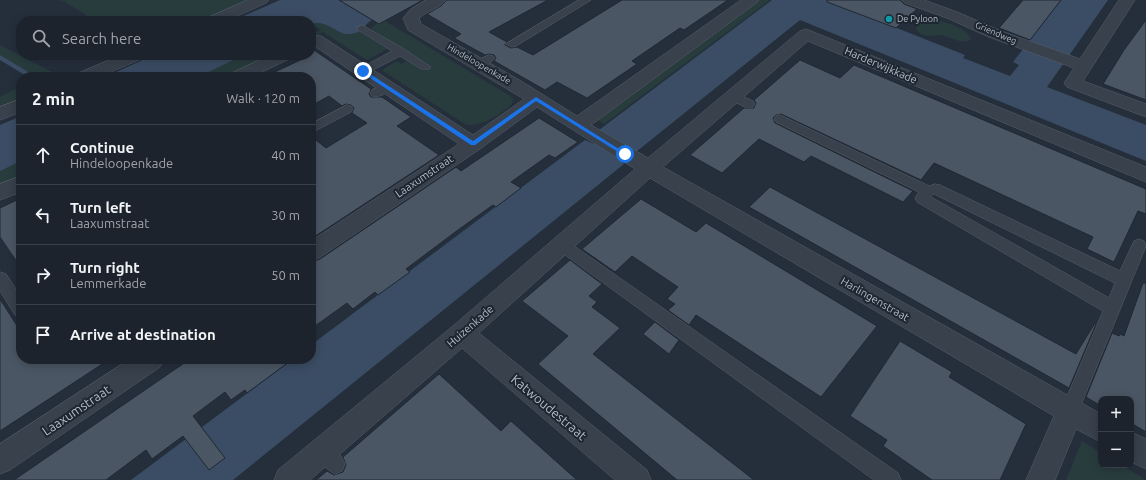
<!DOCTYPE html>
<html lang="en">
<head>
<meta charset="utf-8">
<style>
	:root { --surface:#1c232d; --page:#252b35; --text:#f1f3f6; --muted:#a0a4aa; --line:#3a4049 }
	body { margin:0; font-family:Ubuntu,sans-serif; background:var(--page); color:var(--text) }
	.controls { position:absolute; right:12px; bottom:12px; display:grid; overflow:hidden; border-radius:8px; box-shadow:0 2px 10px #0003 }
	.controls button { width:36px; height:36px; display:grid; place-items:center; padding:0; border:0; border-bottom:1px solid var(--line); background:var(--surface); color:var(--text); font:20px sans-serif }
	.stop { position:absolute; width:12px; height:12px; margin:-9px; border:3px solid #1a73e8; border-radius:50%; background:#fff }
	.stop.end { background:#1a73e8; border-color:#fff; box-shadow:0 1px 4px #0008 }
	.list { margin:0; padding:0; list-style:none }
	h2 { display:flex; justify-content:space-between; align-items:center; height:52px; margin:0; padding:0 16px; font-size:17px }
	h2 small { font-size:13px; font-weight:400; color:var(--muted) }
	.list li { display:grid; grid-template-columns:26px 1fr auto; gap:12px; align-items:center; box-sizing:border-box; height:60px; padding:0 16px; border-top:1px solid var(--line) }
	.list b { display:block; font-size:15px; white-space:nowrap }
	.list p { margin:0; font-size:13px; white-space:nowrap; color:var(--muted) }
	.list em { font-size:13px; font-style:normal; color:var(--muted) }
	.icon { flex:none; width:22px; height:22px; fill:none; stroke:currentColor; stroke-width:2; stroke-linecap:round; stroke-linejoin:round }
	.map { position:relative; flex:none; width:1146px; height:480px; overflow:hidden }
	.search { position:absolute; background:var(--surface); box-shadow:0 2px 10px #0003; left:16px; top:16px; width:300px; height:44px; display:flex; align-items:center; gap:10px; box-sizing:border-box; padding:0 14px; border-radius:16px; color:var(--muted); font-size:15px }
	.panel { position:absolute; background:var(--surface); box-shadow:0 2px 10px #0003; left:16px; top:72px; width:300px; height:292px; border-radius:16px }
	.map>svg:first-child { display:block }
</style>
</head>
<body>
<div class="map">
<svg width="1146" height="480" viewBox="0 0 1146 480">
	<rect width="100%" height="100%" fill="#252f3c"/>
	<path fill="#283c3e" d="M59,0H253L205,21H95L64,1Z
		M758,0H770L604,124L596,119Z
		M928,20C940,19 966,27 971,39C962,46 950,36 940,35C934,35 929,37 923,35C920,34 918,32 916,29C918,23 922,21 928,20Z
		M385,21L510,96L513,99L512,104C502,113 479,129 465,124L383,71L382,70L397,61L401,64L406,61L423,71L431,66L371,29L377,23Z
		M317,22C336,23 335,40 358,31L387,49L367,60L365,59L323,32L311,38V30L315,33L321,30L316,27L311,29V24Z
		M0,45L60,76V77H35L0,55Z
		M244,55H275L229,77H197Z
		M21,86V100L0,109V97Z
		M21,160V177L0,187V170Z
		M1082,441L1101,453V465H1121L1146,480H1066Z"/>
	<path fill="#3b4d64" d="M280,0H353L345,4L372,20C366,23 364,29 358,32C337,41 331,18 311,24V21H232Z
		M772,0H826L965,55L963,58L1010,76L1019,65L1013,62L1061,0H1108L1047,87L1146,125V161L800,20L636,152L617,158L624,164L233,480H131L293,359H311V345L585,140L594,144L606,135L599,130Z
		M0,55L35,76V77H28L0,60Z
		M154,55H244L198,77H105Z
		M21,116V161L0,171V125Z"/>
	<path fill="#4b5664" stroke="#1f2833" d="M339,0H423L379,24Z
		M447,0H548L489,32L507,42L505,44V45L511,48L517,47L533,55L622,0H728L684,30L680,28L632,61L637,64L587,98L557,82L545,90L494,61L496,58L494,55L489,54L485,55L454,38L461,34L427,14L441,6Z
		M827,0H900L904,4L917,9L896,28L827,2Z
		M1023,0H1061L1030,40L999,28Z
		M1146,20V100L1103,84L1124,50Z
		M311,48L371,89L369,94L371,97H382L411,117L397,126L439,155L311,239V136L326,148L367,123L352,113L354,108L351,105L346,104L342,106L329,96L311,106V77H264L311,55Z
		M800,60L840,78L854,65L1146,189V214L1138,211L1114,262L1087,249L1093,237L934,163L921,180L781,114L776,115L773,118L775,123L913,191L903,202L811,156L804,162L759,139L722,173L690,155L744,108H754L756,103L754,100Z
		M539,118L578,142L555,158L549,155L511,182L521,188L496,207L493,205L458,230L406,269L410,272L378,295L375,292L353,309L347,303L311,329V262L320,259L456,167L461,171Z
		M770,187L1076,354L1095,323L1096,324L1069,388L749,207Z
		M21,198V268L0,237V208Z
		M641,199L696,232L706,223L877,326L821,397L696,315L689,325L668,310L675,304L667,299L678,287L632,256L615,272L582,249Z
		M570,260L602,284L589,296L597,302L592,307L620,328L593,354L754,480H677L538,364L568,336L522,301Z
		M1143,283H1146V432L1131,423V399H1101V406L1086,397L1112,333L1119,336L1120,334L1124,336Z
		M0,299L21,332V359H110L0,431Z
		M655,322L679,340L669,354L643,334Z
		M900,341L952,372L949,377L1026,424L1000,480H932L883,446L887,440L850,416Z
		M190,359H293L247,393L245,390L231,400L225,392L193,416L225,458L209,470L183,436L152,459L146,450L106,480H14Z
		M439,374L501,431L511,421L577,480H316L327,471L334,475L343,472L346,465L343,457Z"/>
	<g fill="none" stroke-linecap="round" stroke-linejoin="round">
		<defs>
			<path id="lane" d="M579,0H591L516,46L512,47L506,44Z
				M362,25L404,49L431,67L429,69H421L400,56L367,73H359L357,71L359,69L392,51L358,30L357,28Z
				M489,55L493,56L495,58C490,64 481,68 474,66L472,64L474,62Z
				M387,83L391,84L393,87C388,93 379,98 372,96L370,93L372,90Z
				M733,92L753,101L755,104L753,107H745L729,99L727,96L729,93Z
				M347,105L351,106L353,109L351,112L311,133V124Z
				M780,115L929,186L935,184L940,185L1120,271L1134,241L1139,239L1144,241L1146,246L1076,417L1070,420L1064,417L1061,411L1103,311L917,202L915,198L919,192L776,122L774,119L776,116ZM934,194L1115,283L1109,298L931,197Z
				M562,239L567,241L898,473L901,480H874L557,249L554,245L557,241Z
				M0,272L6,274L21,297V317L15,315L0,291Z
				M323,441C333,445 341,454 345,464L342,471L335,474C325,469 318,460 313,450L316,443Z"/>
			<path id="street" d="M248,0H269L266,3L226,21H205L207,18Z
				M426,0H446C440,8 427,11 419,18L421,24L521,81L577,116L741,0H759L756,3L591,125L648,158L800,31L806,29L1146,167V182L808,41L663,167L1101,414V442L1076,429L1055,480H1026L1054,416L650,178L479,333L647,470L651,480H615L462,348L310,480H274L278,470L453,326L635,169L537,107L480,149L319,258L311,261V241L459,144L313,45L311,46V35L321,36L473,135L524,99L408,30L403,18L411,9Z
				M902,0H924L957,12L1001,31L1080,59L1119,0H1135L1083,81L1146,104V117L1067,87L1064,83L1074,68L989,37L947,18L905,3Z
				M121,55H143L141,59L99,77H76L79,73Z
				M270,55H291L289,59L252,77H229L232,73Z
				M21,99V112L0,120V107Z
				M21,176V192L0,200V184Z
				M130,359H164L160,367L10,470L0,474V444Z
				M1131,432L1146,439V469L1131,462Z"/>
		</defs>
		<use href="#lane" stroke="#565f6a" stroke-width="1"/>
		<use href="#street" stroke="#565f6a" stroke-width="1"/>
		<use href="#lane" fill="#38414c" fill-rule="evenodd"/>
		<use href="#street" fill="#38414c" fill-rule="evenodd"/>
	</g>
	<path fill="#1a73e8" d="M361,70H364L473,141L536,97L627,154L623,155L536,101L475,145H471L361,72Z"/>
	<circle fill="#0f9aa8" stroke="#1d2631" stroke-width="1.5" cx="889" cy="19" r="4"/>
	<g text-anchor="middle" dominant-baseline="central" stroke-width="4" stroke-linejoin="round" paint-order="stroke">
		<g font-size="9" fill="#b4bcc7" stroke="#1d2631" text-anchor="start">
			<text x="897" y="19">De Pyloon</text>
		</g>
		<g font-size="9" fill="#b4bcc7" stroke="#1d2631">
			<text transform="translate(996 33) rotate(23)">Griendweg</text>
			<text transform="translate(479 64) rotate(30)">Hindeloopenkade</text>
		</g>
		<g font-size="11" fill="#b4bcc7" stroke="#1d2631">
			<text transform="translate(881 65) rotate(23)">Harderwijkkade</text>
			<text transform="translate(424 176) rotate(-34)">Laaxumstraat</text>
			<text transform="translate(875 299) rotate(30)">Harlingenstraat</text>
			<text transform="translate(470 326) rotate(-41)">Huizenkade</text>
		</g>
		<g font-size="13" fill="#b4bcc7" stroke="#1d2631">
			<text transform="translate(549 407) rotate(40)">Katwoudestraat</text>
			<text transform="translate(76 410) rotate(-34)">Laaxumstraat</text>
		</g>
	</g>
</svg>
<div class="controls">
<button>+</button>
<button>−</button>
</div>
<div class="stop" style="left:625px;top:154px"></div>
<div class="stop end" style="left:363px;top:71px"></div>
<div class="search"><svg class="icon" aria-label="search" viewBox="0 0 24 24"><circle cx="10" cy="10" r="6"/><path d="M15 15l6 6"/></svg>Search here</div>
<section class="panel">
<h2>2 min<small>Walk · 120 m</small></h2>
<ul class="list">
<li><svg class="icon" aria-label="ahead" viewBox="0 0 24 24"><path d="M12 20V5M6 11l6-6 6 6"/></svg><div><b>Continue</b><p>Hindeloopenkade</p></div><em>40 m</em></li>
<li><svg class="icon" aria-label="left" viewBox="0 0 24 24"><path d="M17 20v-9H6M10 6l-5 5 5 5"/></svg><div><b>Turn left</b><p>Laaxumstraat</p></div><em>30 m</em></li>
<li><svg class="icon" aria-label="right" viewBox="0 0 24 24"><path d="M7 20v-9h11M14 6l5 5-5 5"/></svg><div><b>Turn right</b><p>Lemmerkade</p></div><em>50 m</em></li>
<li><svg class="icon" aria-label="arrive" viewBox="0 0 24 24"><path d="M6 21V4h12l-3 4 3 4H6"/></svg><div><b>Arrive at destination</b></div></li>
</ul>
</section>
</div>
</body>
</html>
